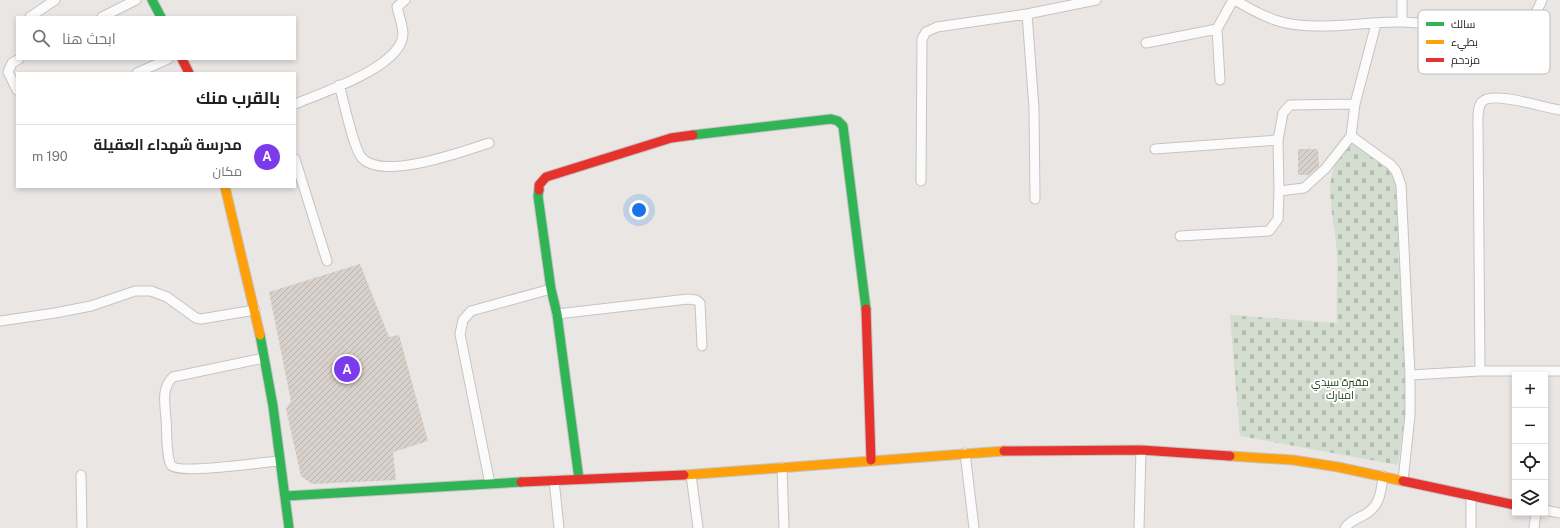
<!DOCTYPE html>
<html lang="ar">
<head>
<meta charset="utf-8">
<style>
	:root { --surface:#fff; --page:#f2f2f2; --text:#202124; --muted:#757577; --line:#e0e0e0; --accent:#7c3aed }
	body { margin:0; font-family:"Public Sans",Cairo,sans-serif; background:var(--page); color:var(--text); direction:rtl }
	.controls { position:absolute; right:12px; bottom:12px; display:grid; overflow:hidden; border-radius:0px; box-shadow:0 2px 6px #0003 }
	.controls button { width:36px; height:36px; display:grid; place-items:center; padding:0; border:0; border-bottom:1px solid var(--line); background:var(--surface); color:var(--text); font:20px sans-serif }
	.you { position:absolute; left:639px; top:210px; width:14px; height:14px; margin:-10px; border:3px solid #fff; border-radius:50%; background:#1a73e8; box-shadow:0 0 0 6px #1a73e833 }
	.badge { display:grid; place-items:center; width:26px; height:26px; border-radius:50%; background:var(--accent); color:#fff; font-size:13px; font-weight:700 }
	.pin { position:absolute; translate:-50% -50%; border:2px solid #fff; box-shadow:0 1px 4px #0006 }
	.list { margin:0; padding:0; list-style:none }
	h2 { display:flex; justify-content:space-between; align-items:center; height:52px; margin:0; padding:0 16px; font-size:17px }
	h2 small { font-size:13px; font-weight:400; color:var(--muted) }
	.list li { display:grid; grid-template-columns:26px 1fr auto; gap:12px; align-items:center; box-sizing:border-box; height:64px; padding:0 16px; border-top:1px solid var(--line) }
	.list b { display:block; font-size:15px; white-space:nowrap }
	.list p { margin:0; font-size:13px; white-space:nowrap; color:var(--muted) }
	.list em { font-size:13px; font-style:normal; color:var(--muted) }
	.icon { flex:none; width:22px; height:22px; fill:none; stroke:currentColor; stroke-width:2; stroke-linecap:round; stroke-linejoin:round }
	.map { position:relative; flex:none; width:1560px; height:528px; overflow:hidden; direction:ltr }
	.search { position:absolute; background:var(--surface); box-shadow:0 2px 6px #0003; left:16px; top:16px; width:280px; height:44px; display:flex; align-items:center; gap:10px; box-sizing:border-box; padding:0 14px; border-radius:0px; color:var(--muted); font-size:15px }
	.panel { position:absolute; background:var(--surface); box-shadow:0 2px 6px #0003; left:16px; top:72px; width:280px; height:116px; border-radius:0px; direction:rtl }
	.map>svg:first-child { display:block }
</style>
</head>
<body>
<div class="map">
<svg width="1560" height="528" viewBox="0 0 1560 528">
	<defs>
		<pattern id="cemetery-stones" width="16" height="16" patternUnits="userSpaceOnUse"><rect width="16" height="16" fill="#d3ddd0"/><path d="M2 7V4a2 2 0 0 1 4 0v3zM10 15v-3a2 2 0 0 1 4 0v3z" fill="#b5bdb2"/></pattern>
		<pattern id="building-hatch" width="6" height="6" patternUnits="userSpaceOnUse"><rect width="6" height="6" fill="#d8d0ca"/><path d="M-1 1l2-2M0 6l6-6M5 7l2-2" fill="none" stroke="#b9b2ad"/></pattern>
	</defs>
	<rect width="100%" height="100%" fill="#e9e6e4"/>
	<path fill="url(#cemetery-stones)" d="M1359,139L1397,174L1399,223L1398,255L1402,269L1405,372L1408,399L1398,465L1240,436L1230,315L1337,323C1336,300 1338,278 1337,256C1336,215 1313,165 1359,139Z"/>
	<path fill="url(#building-hatch)" d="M1298,149H1318L1319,167L1309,175H1298Z
		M360,264L389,337L399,335L428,441L393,452L396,480L312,484L301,476L286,409L291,401L269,292Z"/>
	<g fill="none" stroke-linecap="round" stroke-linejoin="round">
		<defs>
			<path id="street" d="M1235,0C1248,8 1261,15 1275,20C1312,33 1364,21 1402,22C1439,23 1475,34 1510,42L1519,41L1524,38L1542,0
				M1027,14L1034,108L1035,199
				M30,17L55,0
				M102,17L136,0
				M1402,22V0
				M1376,24L1355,104L1351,136L1391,165L1396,171L1401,185L1410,375V415L1403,481
				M1146,43L1217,29
				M137,73L168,59
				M1220,80L1217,29L1233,0
				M339,85C344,101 353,148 362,158C383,181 464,151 489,143
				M17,90L8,72L12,63L19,59
				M295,104C321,93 402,67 403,34C403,26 399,16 397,7L405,0
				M1278,140L1283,113L1290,105L1355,104
				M1155,149L1278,140L1279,191
				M295,159L327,261
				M921,181L922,39L926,32L937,27L1027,14L1096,0
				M1180,236L1269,231L1278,219L1279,191L1304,188L1325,169L1351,136
				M557,314L688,299L696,300L700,303L702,346
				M0,321L55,313L91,306L135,291H151L167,297L196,318L201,319L255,310
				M264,358L173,377C161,388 165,404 166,419C167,430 166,457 171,465C178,475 263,462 279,461
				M1480,371H1560
				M1410,375L1480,371L1478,125C1478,117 1477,106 1483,101C1494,91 1545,108 1560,110
				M965,453L974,528
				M782,467L784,528
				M81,475L82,528
				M691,475L698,528
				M554,480L559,528
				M490,484L460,334L463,320L471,311L551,289
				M1471,496V528
				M1545,510L1560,513
				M1139,528L1141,450
				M1345,528C1349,522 1354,520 1360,517C1379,509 1381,495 1383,476
				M1534,528L1536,513"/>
			<path id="fast" d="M152,0L161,17
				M693,135L831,119L838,121L843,126L866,309
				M539,190L538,196L551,289L557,314L579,479
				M260,335L273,406L289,528
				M286,496L521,482"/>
			<path id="slow" d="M225,187L260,335
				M1230,456L1293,460L1338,467L1403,481
				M684,475L1004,451"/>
			<path id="jam" d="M182,59L189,73
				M539,190V185L546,177L671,138L693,135
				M866,309L871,460
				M1004,451L1141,450L1230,456
				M1403,481L1515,505
				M521,482L684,475"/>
		</defs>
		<use href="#street" stroke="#c6c3c2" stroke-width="11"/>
		<use href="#fast" stroke="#c6c3c2" stroke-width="11"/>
		<use href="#slow" stroke="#c6c3c2" stroke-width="11"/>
		<use href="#jam" stroke="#c6c3c2" stroke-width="11"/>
		<use href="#street" stroke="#fcfbfb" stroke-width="9"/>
		<use href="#fast" stroke="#30b455" stroke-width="9"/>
		<use href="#slow" stroke="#ff9f0a" stroke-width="9"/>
		<use href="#jam" stroke="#e5322d" stroke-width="9"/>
	</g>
	<g text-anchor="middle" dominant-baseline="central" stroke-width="4" stroke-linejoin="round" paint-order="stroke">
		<g font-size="11" fill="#174417" stroke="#fff">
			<text x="1340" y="382">مقبرة سيدي<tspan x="1340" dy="13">امبارك</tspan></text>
		</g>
	</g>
	<rect x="1418" y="10" width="132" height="64" rx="6" fill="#fff" stroke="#bdbcbb" stroke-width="1"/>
	<rect x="1426" y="22" width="18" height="4" fill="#30b455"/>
	<rect x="1426" y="40" width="18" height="4" fill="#ff9f0a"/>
	<rect x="1426" y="58" width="18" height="4" fill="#e5322d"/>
	<g font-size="11" fill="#221f1d">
		<text x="1451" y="28">سالك</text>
		<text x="1451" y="46">بطيء</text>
		<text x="1451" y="64">مزدحم</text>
	</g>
</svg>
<div class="controls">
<button>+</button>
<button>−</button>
<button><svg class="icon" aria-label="locate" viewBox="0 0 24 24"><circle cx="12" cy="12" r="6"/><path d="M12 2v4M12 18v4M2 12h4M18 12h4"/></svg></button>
<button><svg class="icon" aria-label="layers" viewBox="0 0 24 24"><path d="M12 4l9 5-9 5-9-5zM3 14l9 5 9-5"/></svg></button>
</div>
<div class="you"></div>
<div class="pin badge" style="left:347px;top:369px">A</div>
<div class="search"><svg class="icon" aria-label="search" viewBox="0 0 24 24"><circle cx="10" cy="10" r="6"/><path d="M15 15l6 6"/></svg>ابحث هنا</div>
<section class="panel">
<h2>بالقرب منك<small></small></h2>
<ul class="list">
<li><span class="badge">A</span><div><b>مدرسة شهداء العقيلة</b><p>مكان</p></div><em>190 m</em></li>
</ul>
</section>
</div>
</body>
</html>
